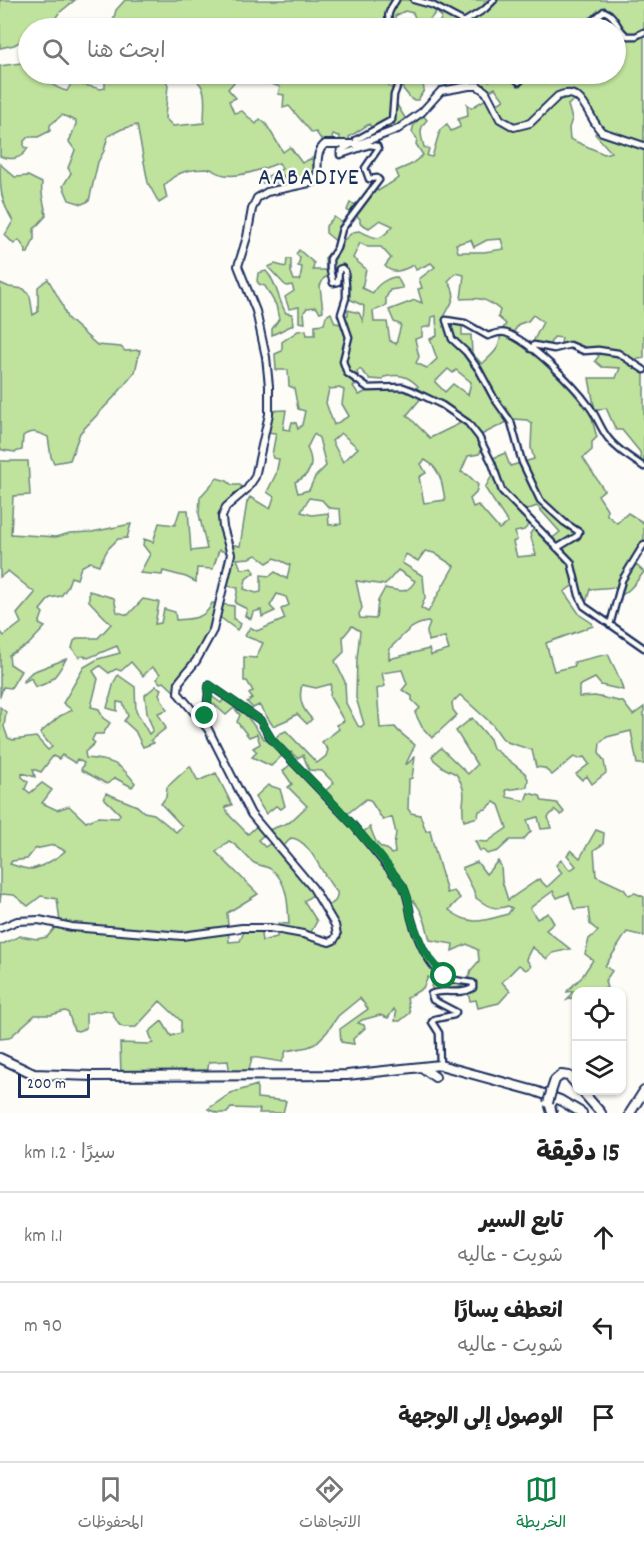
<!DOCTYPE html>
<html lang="ar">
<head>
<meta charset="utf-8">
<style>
	:root { --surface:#fff; --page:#f2f2f2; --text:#222; --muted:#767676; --line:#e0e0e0; --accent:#0b8043 }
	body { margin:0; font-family:Dekko,"Playpen Sans Arabic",sans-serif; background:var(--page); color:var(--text); direction:rtl }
	.controls { position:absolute; right:18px; bottom:18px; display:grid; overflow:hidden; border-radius:12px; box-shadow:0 2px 4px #0004 }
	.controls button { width:54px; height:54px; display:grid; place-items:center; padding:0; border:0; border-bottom:2px solid var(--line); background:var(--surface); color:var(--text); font:30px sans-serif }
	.scale { position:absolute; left:18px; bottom:15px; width:72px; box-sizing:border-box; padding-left:6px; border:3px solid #1b2f5e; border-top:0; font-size:16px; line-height:21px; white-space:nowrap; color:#1b2f5e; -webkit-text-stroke:4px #fdfcf7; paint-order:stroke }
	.stop { position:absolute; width:18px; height:18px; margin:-14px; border:4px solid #0b8043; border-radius:50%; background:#fff }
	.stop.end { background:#0b8043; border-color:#fff; box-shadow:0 2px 6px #0008 }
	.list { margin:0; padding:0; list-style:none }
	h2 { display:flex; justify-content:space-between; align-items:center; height:78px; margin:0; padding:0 24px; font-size:26px }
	h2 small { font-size:20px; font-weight:400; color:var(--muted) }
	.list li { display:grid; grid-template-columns:39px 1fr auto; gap:18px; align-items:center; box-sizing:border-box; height:90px; padding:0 24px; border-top:2px solid var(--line) }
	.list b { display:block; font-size:22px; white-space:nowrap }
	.list p { margin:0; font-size:20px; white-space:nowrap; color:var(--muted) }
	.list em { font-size:20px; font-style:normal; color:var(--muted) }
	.icon { flex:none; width:33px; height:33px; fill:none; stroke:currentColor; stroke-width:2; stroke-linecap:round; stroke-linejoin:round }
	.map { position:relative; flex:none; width:644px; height:1113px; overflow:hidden; direction:ltr }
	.search { position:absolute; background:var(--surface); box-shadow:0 2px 4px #0004; left:18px; right:18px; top:18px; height:66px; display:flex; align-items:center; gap:15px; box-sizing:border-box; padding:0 21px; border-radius:33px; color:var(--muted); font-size:22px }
	.sheet { height:348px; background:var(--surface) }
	nav { display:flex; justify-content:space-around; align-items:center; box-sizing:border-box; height:84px; border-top:2px solid var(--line); background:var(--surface); font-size:16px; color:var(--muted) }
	nav a { display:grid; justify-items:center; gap:3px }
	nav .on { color:var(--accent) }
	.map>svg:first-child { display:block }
</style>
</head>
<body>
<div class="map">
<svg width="644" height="1113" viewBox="0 0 644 1113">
	<rect width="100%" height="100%" fill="#fdfcf7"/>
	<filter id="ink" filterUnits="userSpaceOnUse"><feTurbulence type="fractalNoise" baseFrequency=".0167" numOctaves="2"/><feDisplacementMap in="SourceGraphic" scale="12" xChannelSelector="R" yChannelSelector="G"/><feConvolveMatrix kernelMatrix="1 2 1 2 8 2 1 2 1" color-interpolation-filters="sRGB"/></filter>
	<g filter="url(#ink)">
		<path fill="#bfe29c" stroke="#6d887d" stroke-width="1.5" fill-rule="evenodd" d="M0,0H75L59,13L48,28H28V37L14,45L0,48Z
			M125,0H410L414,2L424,0H644V358L632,360L635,365H644V464L641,462L640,452L622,430H616L606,408L595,411L589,378H616L620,368L602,367L595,361L599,356C587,347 574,343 560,348L562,338L554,337L547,348L532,344L543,322L533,315L528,321L519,324L511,336C539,356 569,376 588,406C591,411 594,429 597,437L592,442V450L583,458L604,490L598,495L607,509V515L617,523L628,513L644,523V540L632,561L644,572C636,582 629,593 616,598L617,587L590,589L586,603L579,595L575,584L564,592L580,615L592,623L593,626L546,643L554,671L575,666L574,662L608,654C614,668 619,674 623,690L601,685L595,678L579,686V697L595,696L623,702L633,715L644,707V764H637L631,731L607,737L600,743L599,753L604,761L606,773L592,784L587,776L582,780L576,774L589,764L584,757L578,759L574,757L552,775L544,768L536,767L532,750L507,742L502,738L492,724L460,695L452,703L453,710L457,715L432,738L422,727L415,713L420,708L412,700V696L402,690L407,684L402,670L382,673L385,686L377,689L380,728L395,727C399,733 409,739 415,745L406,764H407L415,757L412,778L409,779L408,809L411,813L420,815L426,831L430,830C434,851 442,872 447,893L454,891L460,898L449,910C471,927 483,921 508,914L512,908L508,906C494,911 487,906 476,898L475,893L462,868L477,862L486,874L498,861L501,866L502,881L508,900L539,879L547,887L562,873L556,865L561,860L570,870L576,866L567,855L571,850L580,858L596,830L604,833L603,844L594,850L596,876L624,889L628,895L635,893L644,897V936L627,932L605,966L612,971L605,981L607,988L596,991L588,989L576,992V996L567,1000L573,991L567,992L568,990L581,978L593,960L585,954L589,939L598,931L590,924L588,908L574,909L569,893L557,898L553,891L530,908L537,919L548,913L554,923L546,930L570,949L553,953L547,959L532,947L526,959L531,966L526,970L519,965L502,982L510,991L499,1003L478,1008L476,1000L470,1001L468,993H472L475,988L467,984L452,990H433L431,986L433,981L428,977L423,988L407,998L410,1013L400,1021H395L396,1013L394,1009L388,1018L380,1015L362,1020L358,1023L364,1025L365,1028L353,1039L354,1044L341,1042L340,1029L368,1009L360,998L338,1016L327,1032L315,1044L308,1047L286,1051L282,1062L252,1057L248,1075H230L228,1061L209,1062L207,1074L121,1075L120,1043L149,1044L153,1043L149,1032L162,1021L171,1036L181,1033V1021L160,1001L136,1027C117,1028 120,1027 112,1012L104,1010L86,1014V1028L78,1031L74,1030L68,1012L65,1011L51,1015H35L9,1038L0,1039V945L20,936L37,939L47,937L60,922L57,899L41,896L28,906L14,895L1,894L0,902V707L6,712L4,727L8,738L13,740L36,737L48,750L52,747L40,733L60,716L72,710L63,703L84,667L98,659L120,653L117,646L88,658L84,656L79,657L72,648L74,641L78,638H98L111,624L89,601V591L114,598L117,612L128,615L143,599L159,602L155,624L161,623L164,609L175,612L176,620C191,619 206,619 212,603L234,606V619L241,624L237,630L217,615L212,632L179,683L177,694L164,682L160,683L157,679L160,674L152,667L143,676L131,662L121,671L116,669L109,673L100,666L93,671L98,679L91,707L99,709L103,718L110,723L103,734H95L92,740L95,743L85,752L86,758C110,760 120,762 135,783L132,787L115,778L107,784L81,770L84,763L77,759L75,763L62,755L59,759L53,756L41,772L33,769L35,777L22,773V777L28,782L25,789L30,793L42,783L52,790L42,803L57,810L69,806L86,822L98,817L118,818L120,814L104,798L106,793L137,806L144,812L154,814L176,832L182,826L161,804L166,797L167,787L190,766L198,781L216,773L232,805L225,807L230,816L248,834L258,825L266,833L258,840L265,847L275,840L268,831L269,830L290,822L307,806L288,787L292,784L283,771L293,762L324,792L334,783L322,771L309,770L303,755L297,758L291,752L288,754L286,752L271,766L252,757L257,752L253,748L260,744L257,734L249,737L237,722L240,715L234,708L226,715L209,700L210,695L221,703L227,695L248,712L246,715L264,739L268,738L272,742L279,734L286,731L317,763L326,756L328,750L322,742L339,729L336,725L344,721L330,697L331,684L316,688L302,685C298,699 302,709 312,719L307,724L297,714L289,719L273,726L259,705L253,708L247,702L252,698L249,694L253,691L247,681H244V657L256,658L263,643L245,636L250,627L257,631L285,619L281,609L289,605L286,597L277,594L270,606L275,611L262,617L261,610L253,612L251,619L245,616L247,609L235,603L238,588L223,585L229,553L219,550L213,569L197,568L196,582L186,577L163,571L162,575L140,573L150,554L143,545L144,539L153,542L159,523L175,525L180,510H188L191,551L207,549L199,514L200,497L217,478L227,481L232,485H240L245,491L222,515L230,544L240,546L247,502L250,497L270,509L274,497L267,492L276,474L279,459L273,458L272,455L276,433L264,432L266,411L286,410L283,429L290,430L292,422L296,423L298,429L302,425L305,411L298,409L294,388L289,386L288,370H276L275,354L282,351V342L298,331L306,330L307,335H315V325L324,324L326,316L331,313L335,323L342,324L341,315H348V310L359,313L363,321L364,306L345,297V286L338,285L335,275L324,278L320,286L323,311L320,312L316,307L307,308L304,312L305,323L299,322V307L289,309L285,297L294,291L292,285L287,286L284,284L268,267L275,264L286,267L287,259H291V272L294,280H300L302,267L298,266L300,258L296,254L299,250L314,263L313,270H326L325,258L338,243L326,233V226L334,217L344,224L339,235L344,240L353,232L359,231C378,239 378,243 393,226L380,220L369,228L360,223V219L353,212L351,214L347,210L350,203L358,205L373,186L378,191L399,178L396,171L410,165L423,155L416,144L417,139L412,132L414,124L423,115L427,120C418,129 421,135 424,147L429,149L427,156L432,157L440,130L447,124L451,131L460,127L458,119L468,116L467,104L471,108L486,99L491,108L504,100L495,88L484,94L476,89L462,86L457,78L442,82L439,74L435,76L433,74H482V80L490,81L492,75L486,74H616V28H436L442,17L436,12L423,28L418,25L413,13L405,11L395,16L396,28H111L116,10ZM577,97L599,132L595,134L611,152L604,154L570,139L569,128L572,119L568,105ZM501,239L504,249L484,252H458L456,244L471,240L474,247L487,240ZM360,243L368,247H381L391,258L385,266C394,276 404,269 414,265L416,270L431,263L435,267L419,279L422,288L418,289L422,303L415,300L389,310L394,322L401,325L396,344L390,341L387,322H374L373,311L386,306V298L390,290L403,288L397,277C388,277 376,285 373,293L362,288L366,269L353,258ZM456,273L464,275L461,299C479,298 485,297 500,310L498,317L506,324C499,333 502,334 499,344C497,352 487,359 482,364L472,353L471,335H462V322L444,317C452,301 459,297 448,281ZM436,316L437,336L430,339L437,359L427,368L416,363L419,357L415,339L422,337V328L431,326L432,317ZM360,369L370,379L383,380L384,377C399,374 407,375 418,386L414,391C396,387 375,385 359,395L353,386L360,382L357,372ZM448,369L453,373L456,370L471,382L468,395L453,384L445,392L435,382ZM339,388L344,390L342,404L349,416L334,425L326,403L329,389ZM422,397L454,411L465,421L430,438L407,415ZM513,419L527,420L532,424L531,448L534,459L510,466L505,453L491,459L494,472L485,488L508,523L499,529L478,505L473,507L470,499L476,493L478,485L468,475L461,472L468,456L479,454L483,448L479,436ZM341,433L358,448L343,462L332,441ZM314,434L319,438L326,466L315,477L309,490L298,493L295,482C311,475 315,464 307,448ZM425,460C441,469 442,483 445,500L424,503L419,477L426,473L421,464ZM309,498L322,500L329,508L340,509L341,524L329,525L328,513L312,515L301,512ZM537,506L560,532L550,540L534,528L530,534L536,555L517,557L513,542L517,540L515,532L524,530L531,523L521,512ZM425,551L434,553L454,566L428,612L421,608L425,598L423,576L402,563L406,554L418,561ZM256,555L267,563L275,558L290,565L287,579L275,572L270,576L261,575V592L256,593L244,589L246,579L255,572L252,568L241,569L237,559L250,558ZM398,570L415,581C407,595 399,591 385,588L378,601L376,619L360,618L359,614L362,608L356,581L385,585ZM428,622L430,623L427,631L428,641L445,637L449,650L431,655L429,649L389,659V649C402,638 409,624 428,622ZM352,626L360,631L357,659L356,698L364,724L361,727L358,726L346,703L345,682L335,661L344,652L343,637ZM366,799L370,800L383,820L392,817L396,833L394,845L395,853L391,854L387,849C376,848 374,836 370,827L363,832L347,814ZM291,838C311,839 323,879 337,892C338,902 333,903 325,907L336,933L329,942L310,934L317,921L304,901L317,892L283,847ZM229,841C239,846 245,856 254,863C260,866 267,866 272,870C288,882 288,906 289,924L278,923L277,937L262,941L260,927H246L240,941L229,942L227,913L258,894L216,852ZM54,845L65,851C59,857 39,869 30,869C24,869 16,866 10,864L12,861L27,859L35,849ZM410,898C423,908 426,925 430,940L453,944L452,951L467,944L478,950L479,961L471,970L467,984L443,979C427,955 411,928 408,900Z
			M28,62V74C42,74 52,88 67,91L72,82L101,89L105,88V80L101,74H167L165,79L168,85L165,118L173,126L204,123C204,100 210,85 187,74H236L235,75L237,79L228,89L236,98L229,101L234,113L242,111L256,124L260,119L266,124L283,152L290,147L302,163L312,158L315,179L279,190L278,186L285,181L283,175L276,178V183H262L260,180L282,169L279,163C261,169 228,184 211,169C191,169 177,170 164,186L167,198L159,203L148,183L137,125L122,129L108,136L104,151L98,162L89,201L82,204L69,200L63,186L71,173L68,168L75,150L69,142L76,124V121L62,115L50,125V131L38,137H28L24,141V147L28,148C22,159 11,161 0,156V66Z
			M262,74H418V75L422,76L424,90L418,100H412L400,85L402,79L393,75L389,86L394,90V100L407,121L396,128L393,121L373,129L369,124L349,137L351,143L339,144L340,136L333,135L331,142H323L316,132L312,133L289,106L283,108L284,95L278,94L280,87L266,82Z
			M0,164L15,177L28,176L42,183C40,194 45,204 46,216L34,229V239L28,253H25L26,250L19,240L14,244L5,235L13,221C0,200 0,188 0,164Z
			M266,271C277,282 278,300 286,313L292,314L293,325L272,335V329L279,319L276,305L265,286L259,284L257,281L258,273Z
			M48,279L62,304L67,318L97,345L121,347L125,351L140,350L135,372L117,394L80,433L70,460L54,463L51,457L48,437C39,433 32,429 23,436L22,450L15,452L2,450L0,447V283L9,287L24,289L30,296L33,315L38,312V287Z
			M0,461H28L30,495L13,496L11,534L56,537L70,533L92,532L131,524L127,538L118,539L108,549L99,565L90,562L81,567L77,579L71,577L67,588L61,596L50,598L40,610L43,613L39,624L45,627L28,645L9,655L10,664L21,671L11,688L3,687L0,697V631L4,636L21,623L17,614L35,593L8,571L0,577Z
			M66,659C58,673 52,684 35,687L31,678L24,682L23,681L32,672Z
			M118,675L135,687L136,711L149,734L153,730L147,713L145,695L156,686L161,689L159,694L167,710L158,713L166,728L151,740L154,743L143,747L135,731L124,721L128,716L123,703L117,702V711L107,708L114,682Z
			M472,718L490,739L493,748L525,773L528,779L527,787L506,790L507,797L525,801L528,793L540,796L542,801L557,803L564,812L561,815L555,810L548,817L551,828L541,829L538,817L527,820L531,831L523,840H510L498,851L487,854L483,850L480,851L475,841L487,842L507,828L499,805L494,802L486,809L479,811L478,817L464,821C459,799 471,797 456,774L444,768L434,760L432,756L441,748L468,774L477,765L456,731Z
			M268,785L280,789L285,806L281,809L276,806L266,814L255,797Z
			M257,1085V1098L286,1101L283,1113H259L260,1109L231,1108L227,1113H217L208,1109L231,1093Z"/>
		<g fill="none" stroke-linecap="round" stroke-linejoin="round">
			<defs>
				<path id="minor" d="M414,0L432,5L464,22L485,9L494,0
					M394,28C384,18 389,11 396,0
					M494,28H504
					M584,28L604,11C617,16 616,29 627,36H636L644,32
					M514,74L515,78L519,82L527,74
					M356,140L392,120L394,95L402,74
					M353,144L340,151V155L369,145L377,146L378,149L365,168L369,179L377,178L379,180L342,229L337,248L330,259V270L333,283L338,282L339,269L342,268L345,271L346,287V298L341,314L349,337L343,361L347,373L368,388L403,387L411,390L442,405L468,423L479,437L492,463L502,491L571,562L579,595L584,606L644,648
					M531,349L534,345L554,349L570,345L584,351L598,350L618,353L644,370
					M557,548L577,536L579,532L564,522L540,500L522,462L511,422L494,398L479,370L466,352L452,339L446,320L465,323L488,336C494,334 499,331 506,333C530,341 574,385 589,406C597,416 600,428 608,438C617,450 631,458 644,467
					M610,625L622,580L644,544
					M201,721L206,714L209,685L260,720L271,739L353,825L403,886C408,897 409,906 411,917C415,934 429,969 446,977C453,981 465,981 473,983V988C460,996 443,988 431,994L433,1000L456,1012L454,1015L435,1019L432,1022L439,1033L440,1066"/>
				<path id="major" d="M0,928L17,921L39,920L72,927L182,936L242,928H270L303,934L329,942L334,940L337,935L335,925L313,888L251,814L208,729L178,693L179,682L196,661L213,630L231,554L223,527L222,517L226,507L247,489L255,477L269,414V386L266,357L256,311L238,266L247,237L252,209L257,198L267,192L314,182C322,170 312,155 325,144H359L398,129L422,112L441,91L469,86H478L486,92L500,119L514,127L530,123L558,96C584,85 588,119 602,132L644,146"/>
				<path id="highway" d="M0,1058L34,1074L93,1076L347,1075L440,1065L535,1091L560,1100L582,1113
					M423,1068L435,1077
					M581,1090L601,1113
					M551,1092L555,1080L561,1075L569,1076L576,1084
					M552,1113L550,1106L554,1099
					M630,1113L644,1091"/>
			</defs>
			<use href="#minor" stroke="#1b2f5e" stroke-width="9"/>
			<use href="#major" stroke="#1b2f5e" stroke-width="10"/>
			<use href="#highway" stroke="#1b2f5e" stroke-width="12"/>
			<use href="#minor" stroke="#fdfcf7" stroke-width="4.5"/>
			<use href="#major" stroke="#fdfcf7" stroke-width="6"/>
			<use href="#highway" stroke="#fdfcf7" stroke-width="8"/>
			<defs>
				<path id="highway-bridge" d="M548,1103L551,1092"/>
			</defs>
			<use href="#highway-bridge" stroke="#1b2f5e" stroke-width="12" stroke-linecap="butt"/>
			<use href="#highway-bridge" stroke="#fdfcf7" stroke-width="8"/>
		</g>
	</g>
	<g fill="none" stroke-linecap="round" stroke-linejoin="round" filter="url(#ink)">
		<path stroke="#0b8043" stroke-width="8" d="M205,716L209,697L208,687L210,685L260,720L273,741L337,807L381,857L403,886L408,898L411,918L424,951L444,976"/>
	</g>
	<g text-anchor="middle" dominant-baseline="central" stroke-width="5" stroke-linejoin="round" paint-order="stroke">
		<g font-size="24" letter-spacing="1.5" fill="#1b2f5e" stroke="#fdfcf7">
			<text x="309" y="179">AABADIYE</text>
		</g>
	</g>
</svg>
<div class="controls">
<button><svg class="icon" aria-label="locate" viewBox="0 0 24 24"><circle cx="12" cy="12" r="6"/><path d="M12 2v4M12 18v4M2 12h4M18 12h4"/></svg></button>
<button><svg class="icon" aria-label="layers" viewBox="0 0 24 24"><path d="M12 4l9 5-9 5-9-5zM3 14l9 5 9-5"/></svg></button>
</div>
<div class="scale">200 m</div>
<div class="stop" style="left:444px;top:976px"></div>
<div class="stop end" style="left:205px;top:716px"></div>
<div class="search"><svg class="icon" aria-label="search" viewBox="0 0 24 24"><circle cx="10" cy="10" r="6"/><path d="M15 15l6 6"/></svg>ابحث هنا</div>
</div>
<section class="sheet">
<h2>15 دقيقة<small>سيرًا · 1.2 km</small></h2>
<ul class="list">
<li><svg class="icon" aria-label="ahead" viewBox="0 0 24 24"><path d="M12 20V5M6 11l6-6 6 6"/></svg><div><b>تابع السير</b><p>شويت - عاليه</p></div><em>1.1 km</em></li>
<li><svg class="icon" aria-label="left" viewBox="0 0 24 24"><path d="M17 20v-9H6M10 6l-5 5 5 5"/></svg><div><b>انعطف يسارًا</b><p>شويت - عاليه</p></div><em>90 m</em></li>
<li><svg class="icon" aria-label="arrive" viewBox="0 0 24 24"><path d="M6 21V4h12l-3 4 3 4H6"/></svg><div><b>الوصول إلى الوجهة</b></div></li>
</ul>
</section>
<nav>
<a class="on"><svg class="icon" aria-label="map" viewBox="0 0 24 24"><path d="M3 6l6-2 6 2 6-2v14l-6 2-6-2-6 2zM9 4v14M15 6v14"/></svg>الخريطة</a>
<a><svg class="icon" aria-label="directions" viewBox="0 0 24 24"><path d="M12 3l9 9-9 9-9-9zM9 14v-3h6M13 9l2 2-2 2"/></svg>الاتجاهات</a>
<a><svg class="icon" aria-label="saved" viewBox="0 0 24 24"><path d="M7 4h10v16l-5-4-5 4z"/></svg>المحفوظات</a>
</nav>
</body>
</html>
